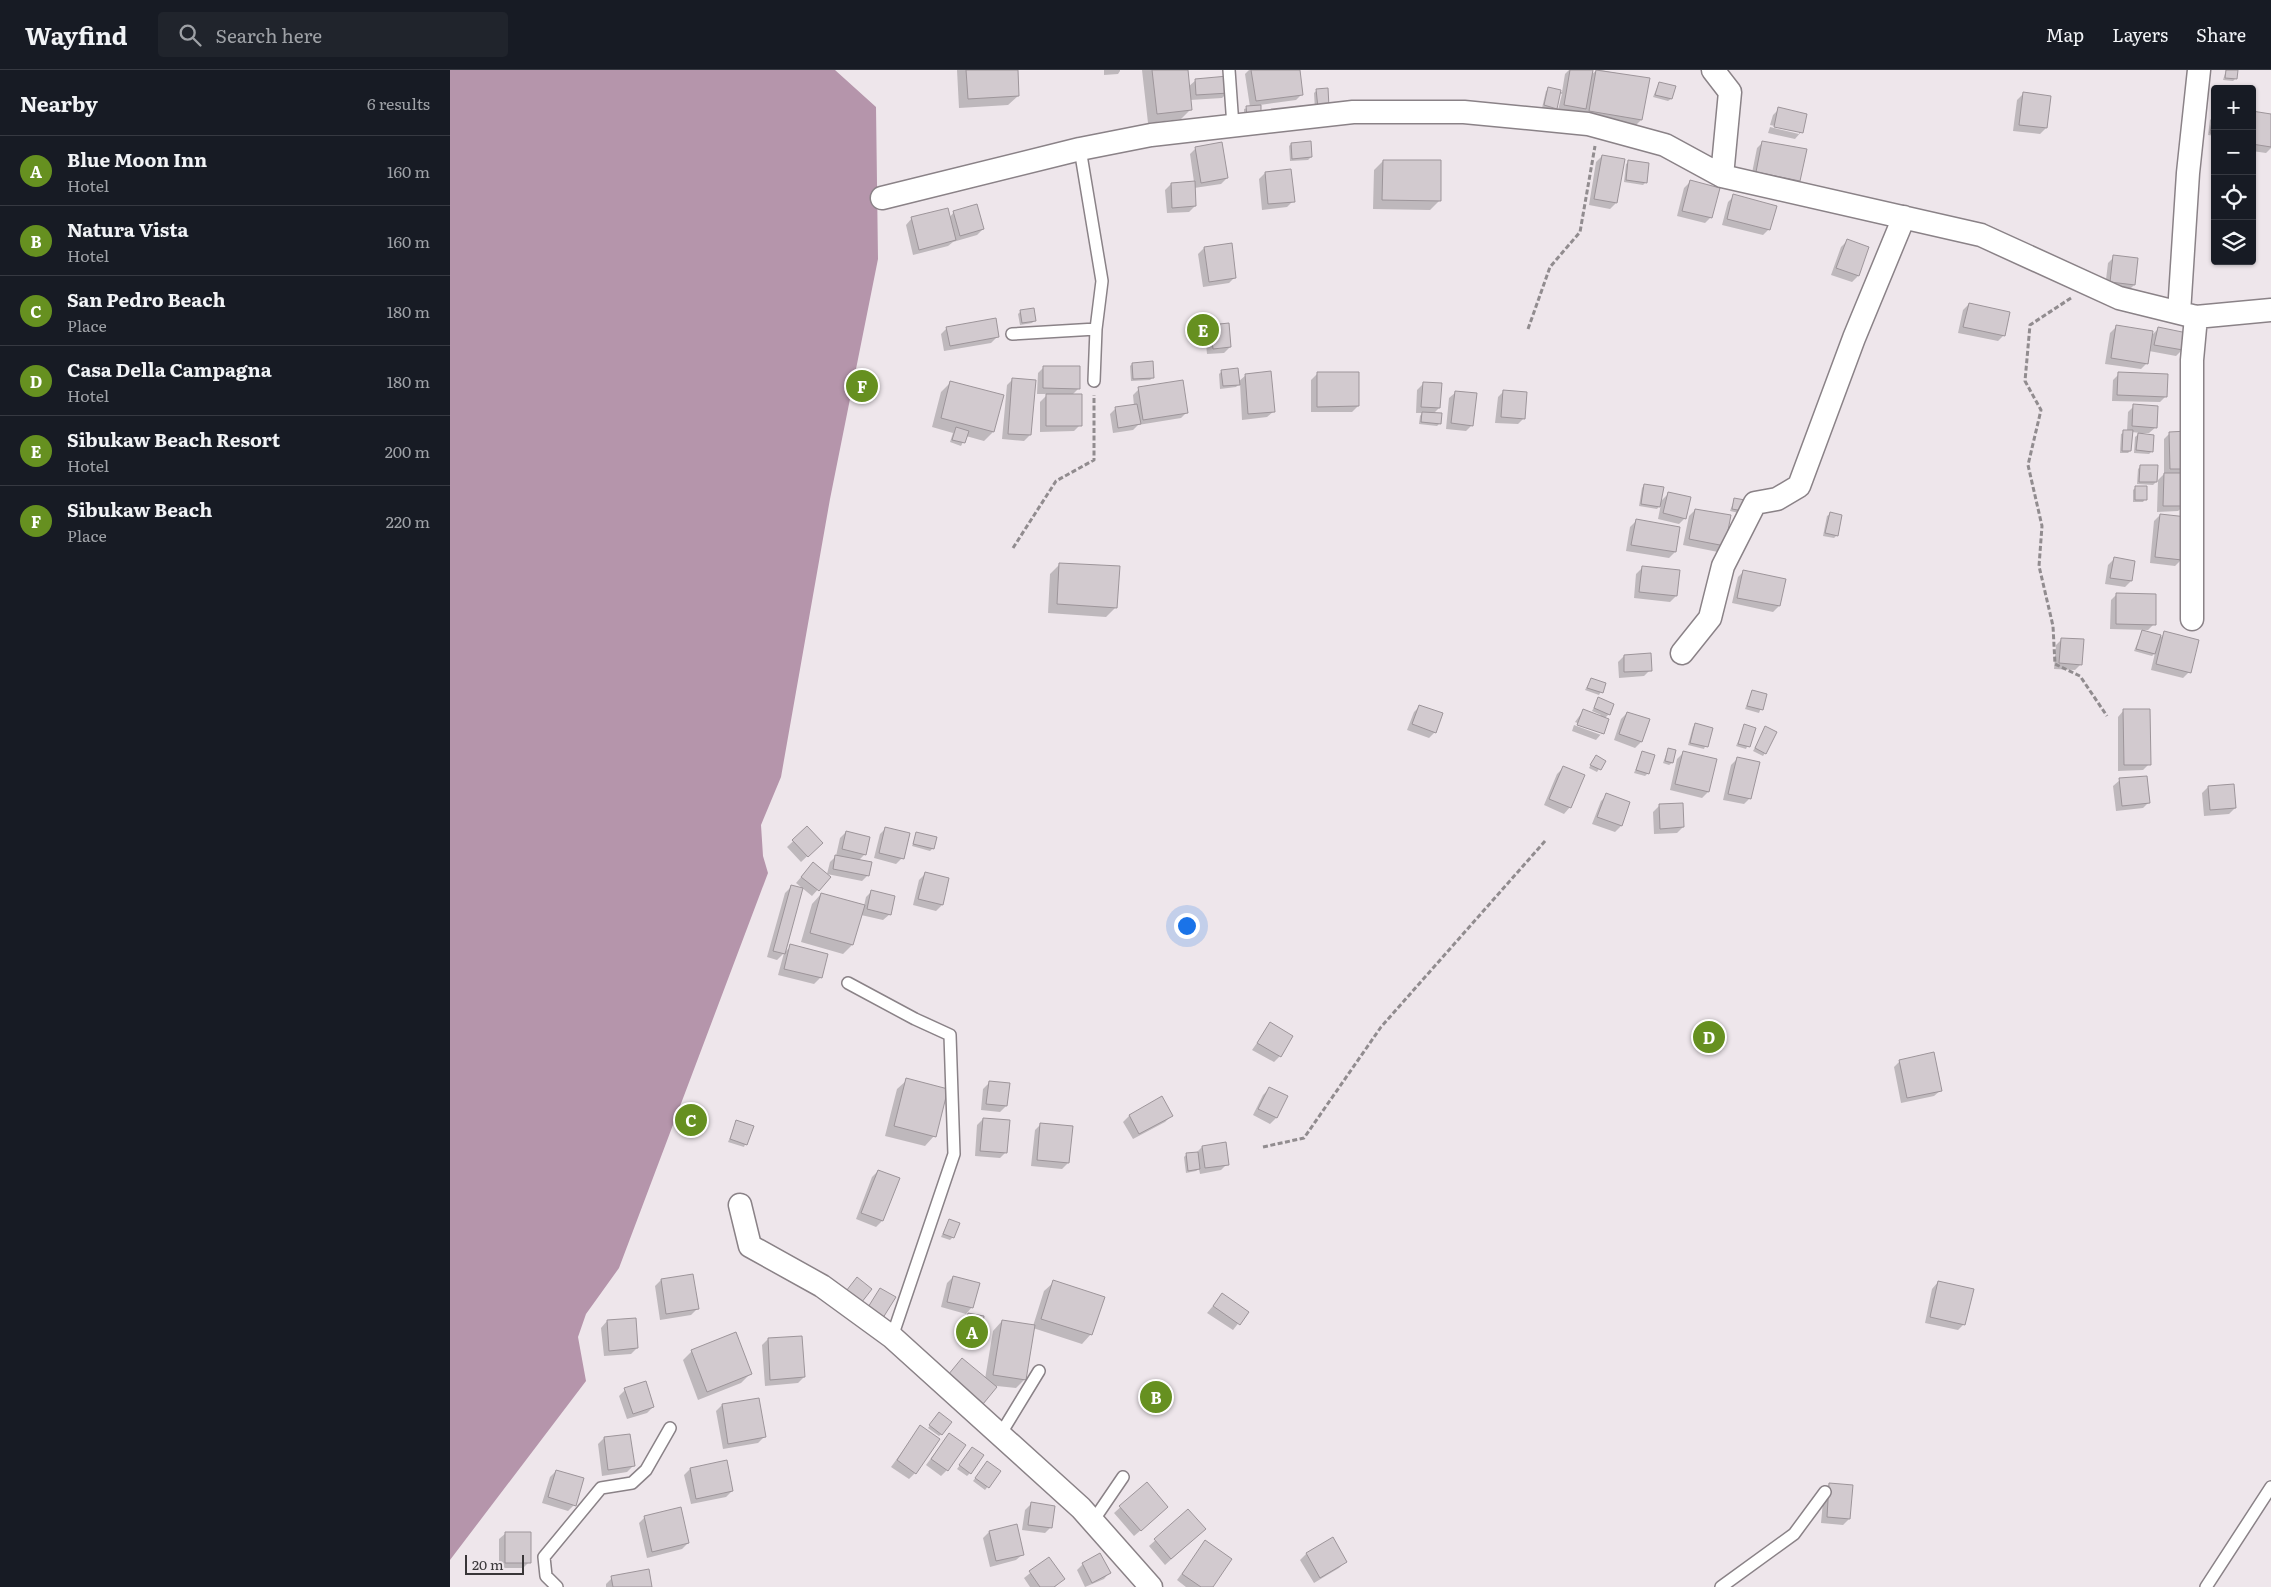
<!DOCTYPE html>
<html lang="en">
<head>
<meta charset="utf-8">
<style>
	:root { --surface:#171b24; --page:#20242c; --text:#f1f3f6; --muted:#9ea1a6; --line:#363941; --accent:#669020 }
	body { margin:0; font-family:Literata,serif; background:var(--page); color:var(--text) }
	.controls { position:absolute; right:15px; top:15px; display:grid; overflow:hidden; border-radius:5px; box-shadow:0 1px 4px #0004 }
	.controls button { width:45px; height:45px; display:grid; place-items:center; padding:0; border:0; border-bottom:1px solid var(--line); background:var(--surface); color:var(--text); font:25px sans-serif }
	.scale { position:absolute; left:15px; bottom:12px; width:59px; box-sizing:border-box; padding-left:5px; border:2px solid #393638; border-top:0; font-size:14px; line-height:18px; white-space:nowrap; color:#393638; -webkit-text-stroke:4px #eee6eb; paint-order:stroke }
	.you { position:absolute; left:736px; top:855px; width:18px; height:18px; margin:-12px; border:4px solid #fff; border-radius:50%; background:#1a73e8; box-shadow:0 0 0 8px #1a73e833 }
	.badge { display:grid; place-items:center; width:32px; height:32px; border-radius:50%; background:var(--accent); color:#fff; font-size:16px; font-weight:700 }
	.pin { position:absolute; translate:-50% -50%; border:2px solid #fff; box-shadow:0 1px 5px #0006 }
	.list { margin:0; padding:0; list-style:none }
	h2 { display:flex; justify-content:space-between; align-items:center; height:65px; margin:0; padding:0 20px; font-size:21px }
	h2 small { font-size:16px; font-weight:400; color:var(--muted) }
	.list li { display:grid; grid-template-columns:32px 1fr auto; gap:15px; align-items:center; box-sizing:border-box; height:70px; padding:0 20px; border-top:1px solid var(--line) }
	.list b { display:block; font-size:19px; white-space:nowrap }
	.list p { margin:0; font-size:16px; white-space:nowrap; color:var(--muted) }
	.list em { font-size:16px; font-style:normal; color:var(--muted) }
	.icon { flex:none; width:28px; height:28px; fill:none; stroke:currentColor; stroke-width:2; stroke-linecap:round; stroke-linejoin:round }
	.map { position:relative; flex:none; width:1821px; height:1517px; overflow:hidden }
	header { display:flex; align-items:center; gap:30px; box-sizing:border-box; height:70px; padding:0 25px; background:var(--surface); border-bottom:1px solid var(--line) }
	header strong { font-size:24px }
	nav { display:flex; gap:28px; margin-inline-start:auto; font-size:18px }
	.search { width:350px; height:45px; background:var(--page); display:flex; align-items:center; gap:12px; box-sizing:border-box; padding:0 18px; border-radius:5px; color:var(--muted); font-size:19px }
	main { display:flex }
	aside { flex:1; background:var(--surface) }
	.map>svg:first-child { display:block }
</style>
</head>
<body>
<header>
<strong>Wayfind</strong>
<div class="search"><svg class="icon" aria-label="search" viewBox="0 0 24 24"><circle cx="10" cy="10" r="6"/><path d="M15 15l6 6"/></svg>Search here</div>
<nav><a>Map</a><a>Layers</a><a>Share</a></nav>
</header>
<main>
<aside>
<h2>Nearby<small>6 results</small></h2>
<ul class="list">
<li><span class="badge">A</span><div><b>Blue Moon Inn</b><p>Hotel</p></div><em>160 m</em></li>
<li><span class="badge">B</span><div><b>Natura Vista</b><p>Hotel</p></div><em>160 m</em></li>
<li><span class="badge">C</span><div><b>San Pedro Beach</b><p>Place</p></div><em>180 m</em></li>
<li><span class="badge">D</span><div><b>Casa Della Campagna</b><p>Hotel</p></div><em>180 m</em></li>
<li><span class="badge">E</span><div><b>Sibukaw Beach Resort</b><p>Hotel</p></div><em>200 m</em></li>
<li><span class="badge">F</span><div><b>Sibukaw Beach</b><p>Place</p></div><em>220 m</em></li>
</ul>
</aside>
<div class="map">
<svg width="1821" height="1517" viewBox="0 0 1821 1517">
	<rect width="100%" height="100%" fill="#eee6eb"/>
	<path fill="#b595ab" d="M0,0H385L426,37L428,189L380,429L331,707L311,755L313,786L318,803L169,1198L136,1244L128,1267L136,1311L0,1490Z"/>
	<path fill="#0003" d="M507,0H566L568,26L558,35L509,38Z
		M654,0H670V1L668,4L654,5Z
		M692,0H737L738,17L746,10L778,22L772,28L740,30L741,39L731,49L698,53Z
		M799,0H848L852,24L846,30L810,35L794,50V39L800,37L795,4Z
		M1119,0H1135L1141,5L1147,0H1150L1199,9L1191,50L1182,59L1130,50L1132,41L1129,44L1108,40L1112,24L1109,23L1106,38L1103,41L1092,38L1096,21L1099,19L1112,22L1115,4Z
		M1776,0H1787L1786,8L1783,11L1773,10Z
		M1209,13L1221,29L1218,31L1203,27Z
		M867,20L875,40H865L864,23Z
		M1573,24L1600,27L1596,58L1590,64L1563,61L1567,30Z
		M1329,39L1351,62L1345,69L1318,63L1320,57L1349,64V61L1320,55L1323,45Z
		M1802,42L1821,45V78L1816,83L1802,81Z
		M1763,47H1765V66L1758,65L1760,50Z
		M1313,72L1349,110L1343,116L1301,108L1307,78Z
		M841,74L861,87L858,90L840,91L839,76Z
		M746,78L777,108L771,114L744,118L745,136L739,142L717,143L715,120L721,114L744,112L740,84Z
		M1152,86L1174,90L1166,133L1160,139L1139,135L1146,92Z
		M933,91L990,130L980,140L923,139L924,100Z
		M1179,92L1196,112L1193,115L1174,112L1176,94Z
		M840,101L843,131L837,137L812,140L809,109L815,103Z
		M1240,112L1261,147L1255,153L1227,146L1234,118Z
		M1284,126L1319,159L1313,165L1272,155L1278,132Z
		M504,142L533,159L527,165L503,172L498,176L463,185L456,155L462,148H499Z
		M1397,171L1417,178L1408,206L1402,212L1381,205L1391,177Z
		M754,178L785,207L779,213L753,217L748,184Z
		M1664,187L1684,215L1678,221L1655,218L1658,193Z
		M1519,234L1554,265L1548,271L1508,263L1513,240Z
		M571,241L585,250L582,253L570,255L568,244Z
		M761,256L780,277L774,283L757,284L755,263Z
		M1666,257L1701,266L1708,259L1732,280L1726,286L1699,281L1697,293L1691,299L1655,294L1660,263Z
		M497,258L547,267L541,273L494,281L491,264Z
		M682,294L703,307L700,310L681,311L680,296Z
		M594,297L629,318L622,325L630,355L624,361L590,362V332L598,324H587L588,303Z
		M772,301L788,312L796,305L824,341L817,347L792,350L790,313L786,317L770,319L769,304Z
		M867,304L908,336L902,342H861V310Z
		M1669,304L1716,326L1710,332L1662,331L1663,310Z
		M563,309L580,365L574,371L552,369L557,315Z
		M501,312L543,362L534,371L516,366L511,376L500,372L503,363L482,357L491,322Z
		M973,314L989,338L983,344L990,353L987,356L969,354L970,346L972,343H966L967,320Z
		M689,319L737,342L731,348L688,355L683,360L663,363L660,344L666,338L684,336L683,325Z
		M1054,321L1074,348L1068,354L1045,353L1048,327Z
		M1006,322L1022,355L1016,361L996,359L999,328Z
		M1684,336L1706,357L1699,363H1693L1702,381L1699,384L1684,383L1685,367L1690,363L1682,362L1680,381L1678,383H1670L1671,364L1677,361L1678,342Z
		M1720,363H1736L1735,435L1728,441L1707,442L1708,410L1714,404V369Z
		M1691,396L1706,412L1703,415L1687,414L1688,399Z
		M1194,415L1210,432L1219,423L1235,448L1229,454L1208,449L1211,434L1207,439L1189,436L1192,418Z
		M1686,417L1695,429L1693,432H1683V420Z
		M1284,430L1293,431L1289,443L1280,441Z
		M1245,440L1274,476L1268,482L1233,475L1239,446Z
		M1380,444L1387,465L1384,468L1373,466L1377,446Z
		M1710,445L1731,490L1725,496L1700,493L1704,451Z
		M1186,451L1225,482L1219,488L1176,481L1180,457Z
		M1664,489L1681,511L1675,517L1655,514L1658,495Z
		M610,494L666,537L656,547L598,543L600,504Z
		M1192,498L1226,526L1220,532L1184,528L1186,504Z
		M1294,501L1335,510L1329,536L1323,542L1282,533L1288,507Z
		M1667,524L1704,554L1698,560L1660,559L1661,530Z
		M1692,561L1711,567L1715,563L1739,602L1733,608L1701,600L1705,583L1702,586L1684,581Z
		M1612,569L1631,594L1625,600L1604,599L1606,575Z
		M1174,586L1200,600L1194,606L1169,608L1168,592Z
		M1141,609L1155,614L1149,625L1135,620Z
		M1302,621L1316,625L1309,643L1295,639Z
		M1148,629L1159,644L1155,648L1152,663L1146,670L1122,661L1124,655L1151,665V662L1125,652L1133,641L1150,647L1151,645L1142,641Z
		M970,636L985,662L979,668L957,660L964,642Z
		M1674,640L1699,694L1693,700L1668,701V647Z
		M1177,643L1191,672L1185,678L1164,670L1171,649Z
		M1245,655L1262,659L1254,679L1238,675L1243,657Z
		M1295,656L1305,659L1296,679L1286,676Z
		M1316,657L1315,683L1313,686L1303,681Z
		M1218,679L1222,693L1219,695L1213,693Z
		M1193,682L1198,703L1195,706L1184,703Z
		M1233,683L1258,722L1252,728L1220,720L1227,689Z
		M1144,689L1154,691L1147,702L1139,698Z
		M1287,689L1300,728L1294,734L1273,730L1281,695Z
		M1113,698L1120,737L1114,744L1094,735L1107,704Z
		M1670,710L1699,732L1693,738L1666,741L1663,716Z
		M1758,717L1785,738L1779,744L1754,746L1752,723Z
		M1157,725L1179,732L1171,756L1165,762L1142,754L1151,731Z
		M1209,736L1233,757L1227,763L1204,764L1203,742Z
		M357,758L371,773L351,792L337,777Z
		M436,758L452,788L446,794L424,788L430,764Z
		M396,762L415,784L408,791L418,805L412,811L377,804L380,792L386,786L390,768Z
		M467,763L483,778L480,781L462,776Z
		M357,800L379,807L362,826L346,813Z
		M475,804L498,809L492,835L486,841L463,835L469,810Z
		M341,817L334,883L341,876L377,885L370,908L364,914L328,905L334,883L327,890L317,887L335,823Z
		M422,821L440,844L433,850L411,845L402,875L393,884L351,872L362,834L371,824L414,836L416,827Z
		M820,954L830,986L824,992L802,980Z
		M1450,991L1491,1020L1484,1026L1451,1033L1444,997Z
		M457,1010L484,1066L475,1076L435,1066L447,1019Z
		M539,1013L556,1036L550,1042L531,1040L533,1019Z
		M819,1019L836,1027L826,1048L820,1054L803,1045L813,1025Z
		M711,1028L721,1046L715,1052L683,1069L673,1052L679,1046Z
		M533,1049L556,1082L550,1088L525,1086L527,1055Z
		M287,1051L302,1056L294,1077L278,1072Z
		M591,1054L618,1093L612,1099L581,1096L585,1060Z
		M752,1077L777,1094L771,1100L750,1104L749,1099L746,1101L736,1103L734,1087L736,1085L746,1083Z
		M428,1101L448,1109L432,1151L426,1157L406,1149L422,1107Z
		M499,1150L503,1167L500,1170L491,1167Z
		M503,1207L522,1237L516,1244L491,1237L497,1213Z
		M211,1210L247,1239L241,1245L210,1250L205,1216Z
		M604,1212L641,1264L632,1274L583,1258L575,1309L566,1318L547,1316L527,1339L535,1309L543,1261L552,1251L583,1256L594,1221Z
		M1488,1212L1514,1254L1508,1260L1475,1253L1482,1219Z
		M772,1225L797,1242L783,1260L757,1243Z
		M519,1245L530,1262L528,1265L513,1262L516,1247Z
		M157,1251L187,1278L181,1284L154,1286L151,1258Z
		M318,1269L354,1307L348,1313L315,1316L312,1275Z
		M242,1281L300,1304L291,1313L248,1330L233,1290Z
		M175,1320L203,1337L197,1343L177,1349L169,1326Z
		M308,1329L314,1367L308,1373L273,1379L266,1341L272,1335Z
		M487,1346L492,1364L489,1366L478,1358Z
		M470,1357L465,1403L459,1409L441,1397Z
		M154,1368L183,1396L177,1402L152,1406L148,1374Z
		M494,1371L497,1400L491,1406L476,1395Z
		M520,1381V1403L517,1406L507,1399Z
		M535,1395L550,1401L535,1420L523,1411Z
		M240,1399L282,1421L276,1427L241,1434L234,1405Z
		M106,1401L124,1435L118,1441L92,1433L100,1407Z
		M696,1414L711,1443L684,1466L664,1443Z
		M1380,1414L1399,1449L1393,1455L1371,1453L1374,1420Z
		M581,1434L601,1457L595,1463L572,1460L575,1440Z
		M738,1441L748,1465L715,1495L699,1476Z
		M195,1447L238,1473L232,1479L197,1488L189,1453Z
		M539,1462L573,1484L566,1490L540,1497L533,1468Z
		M56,1463L79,1492L73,1498H49V1469Z
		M755,1472L762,1517H736L727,1510Z
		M856,1484L895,1492L889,1498L864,1513L850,1490Z
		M599,1488L613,1509L605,1517H580L574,1508Z
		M633,1494L660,1502L654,1509L635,1517L627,1500Z
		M162,1508L201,1517H156V1514Z"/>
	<path fill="#d2cacf" stroke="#9d959a" d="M516,0H568L569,26L518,29Z
		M702,0H738L742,40L707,44Z
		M801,0H850L853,25L806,31Z
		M1120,0H1143L1136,39L1114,35Z
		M1146,0L1200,8L1192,50L1139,41Z
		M1776,0H1788L1787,9L1775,8Z
		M778,6L779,23L746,25L745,9Z
		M1209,12L1226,16L1222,29L1205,25Z
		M1098,17L1111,20L1107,39L1094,35Z
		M878,18L879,37L868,38L866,19Z
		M1573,22L1601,26L1597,58L1569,55Z
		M811,35V47H797L796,36Z
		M1328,37L1357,44L1353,63L1324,57Z
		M1802,41L1821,44V77L1802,74Z
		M1763,46H1765V64L1760,63Z
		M861,71L862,87L842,89L841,73Z
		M1312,71L1357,79L1350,111L1306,102Z
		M772,72L778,108L751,113L745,77Z
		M1152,85L1175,89L1167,133L1144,129Z
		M933,90H991V131L932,130Z
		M1178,90L1199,93L1197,113L1176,110Z
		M841,99L845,132L818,134L815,102Z
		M1240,110L1270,118L1262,148L1232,141Z
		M745,111L746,136L722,138L721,113Z
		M1283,124L1327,136L1320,160L1277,149Z
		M527,134L534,159L510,166L503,141Z
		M498,138L506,170L469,180L461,147Z
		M1397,169L1419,177L1409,206L1386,198Z
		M782,173L786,208L759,212L754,177Z
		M1663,185L1688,188L1685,215L1660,212Z
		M1519,233L1560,242L1555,266L1513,257Z
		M584,238L586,251L572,253L570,240Z
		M546,248L549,267L500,276L496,257Z
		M779,253L781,277L763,279L760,255Z
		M1666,255L1703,261L1698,294L1661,288Z
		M1708,257L1737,263L1733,280L1704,275Z
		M703,291L704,308L683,309L682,293Z
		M593,296H630V319L593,318Z
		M788,298L790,315L773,316L771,300Z
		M821,301L825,342L798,344L795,304Z
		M867,302H909V336L867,337Z
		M1668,302L1718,304L1717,327L1667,325Z
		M562,308L586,310L581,365L558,364Z
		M733,310L738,343L693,350L688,317Z
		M500,311L554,325L544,362L491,348Z
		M973,312L992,313L990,338L971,337Z
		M1053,320L1077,322L1075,349L1051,347Z
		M1005,321L1027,323L1023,356L1001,353Z
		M596,324H632V356H596Z
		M687,334L691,354L668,358L665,337Z
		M1683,334L1708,336L1707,358L1682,356Z
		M972,342L992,343L991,354L971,352Z
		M506,357L519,361L515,373L502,370Z
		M1673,360H1683L1681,381H1672Z
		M1738,361V399H1720L1719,362Z
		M1688,363L1704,365L1703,382L1686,380Z
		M1690,395H1708L1707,412H1689Z
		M1714,403H1736V436H1713Z
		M1194,414L1214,417L1210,437L1191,434Z
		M1685,416H1697V430H1685Z
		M1218,422L1241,427L1236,449L1213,443Z
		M1284,428L1295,430L1293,441L1282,439Z
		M1245,439L1281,445L1275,476L1239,469Z
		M1380,442L1392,445L1388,466L1375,463Z
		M1710,444L1737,447L1732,490L1705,487Z
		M1186,449L1230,457L1226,482L1181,475Z
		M1664,487L1685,491L1682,511L1660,508Z
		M609,493L670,496L667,538L607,534Z
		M1192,496L1230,500L1227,526L1189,522Z
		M1293,500L1336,509L1330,536L1287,528Z
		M1666,523L1706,524V555L1666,554Z
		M1692,560L1711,565L1705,584L1686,579Z
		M1714,561L1749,570L1741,603L1706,594Z
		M1611,568L1634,569L1632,595L1609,593Z
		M1201,583L1202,601L1174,602V585Z
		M1141,608L1156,613L1153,623L1137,618Z
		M1302,620L1317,624L1313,640L1297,636Z
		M1148,627L1164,634L1160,645L1144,638Z
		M969,635L993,643L986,663L962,654Z
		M1133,639L1159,649L1154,664L1127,655Z
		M1673,639H1700L1701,695H1674Z
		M1177,642L1200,649L1192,672L1169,664Z
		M1245,653L1263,658L1258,677L1240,673Z
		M1294,654L1306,658L1300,677L1288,674Z
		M1315,656L1327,662L1316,684L1305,678Z
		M1218,678L1226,680L1223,693L1215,691Z
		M1192,681L1205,685L1199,704L1186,700Z
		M1233,681L1267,689L1259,722L1225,714Z
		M1146,685L1156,691L1151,700L1140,695Z
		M1287,687L1310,692L1301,729L1278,724Z
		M1113,696L1135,705L1121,738L1099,729Z
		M1697,706L1700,733L1672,736L1669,708Z
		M1784,714L1786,738L1760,740L1758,716Z
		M1156,723L1180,732L1172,756L1147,747Z
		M1233,733L1234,757L1210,759L1209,734Z
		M357,756L373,773L358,787L342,770Z
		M435,757L460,763L454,789L429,783Z
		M396,761L420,767L416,785L392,779Z
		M466,762L487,767L484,779L463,774Z
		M385,785L422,792L419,806L383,799Z
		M363,792L381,807L369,821L351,807Z
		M475,802L499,808L493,835L468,829Z
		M341,815L353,818L335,884L323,881Z
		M421,820L445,826L441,845L417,839Z
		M371,823L415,835L403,875L360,863Z
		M340,874L378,884L372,908L334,899Z
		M820,952L843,966L831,987L807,973Z
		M1484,982L1492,1021L1457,1028L1449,990Z
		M456,1008L498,1019L486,1067L444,1056Z
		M539,1011L560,1013L557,1036L536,1034Z
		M819,1017L838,1026L827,1048L808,1039Z
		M712,1026L723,1046L689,1064L679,1045Z
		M533,1048L560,1050L557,1083L530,1081Z
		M286,1050L304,1056L297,1075L280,1069Z
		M590,1053L623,1056L619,1093L587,1090Z
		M776,1072L779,1095L755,1098L752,1076Z
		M748,1082L750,1099L738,1101L736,1083Z
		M428,1100L450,1108L433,1151L411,1143Z
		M499,1149L510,1153L504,1168L493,1164Z
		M243,1204L249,1239L216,1244L211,1209Z
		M503,1206L530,1213L523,1238L497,1232Z
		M407,1207L422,1219L408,1237L393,1225Z
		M603,1210L655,1227L642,1265L591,1249Z
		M1488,1211L1524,1219L1515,1255L1480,1247Z
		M430,1218L446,1227L431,1251L415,1242Z
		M772,1223L799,1242L790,1255L763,1236Z
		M518,1243L534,1246L532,1263L515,1260Z
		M186,1248L188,1278L159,1281L157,1250Z
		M552,1250L585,1255L576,1310L543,1305Z
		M286,1262L302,1304L257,1322L241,1280Z
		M352,1266L355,1307L320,1310L318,1268Z
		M512,1288L547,1317L533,1334L498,1305Z
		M196,1311L204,1337L183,1344L174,1318Z
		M309,1328L316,1367L278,1374L272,1334Z
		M489,1342L502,1352L492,1365L479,1355Z
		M470,1355L490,1369L466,1404L447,1390Z
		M499,1363L516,1375L498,1401L481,1389Z
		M180,1364L185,1396L158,1400L154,1367Z
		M522,1377L534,1385L521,1404L509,1395Z
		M277,1390L283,1421L246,1429L240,1398Z
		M537,1391L551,1401L539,1418L525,1408Z
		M106,1400L134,1408L126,1436L98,1427Z
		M697,1412L718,1437L691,1461L669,1436Z
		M1379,1413L1403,1415L1400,1449L1377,1447Z
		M581,1432L605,1436L602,1458L578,1455Z
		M231,1437L239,1473L202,1482L194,1446Z
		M738,1439L756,1459L721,1489L704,1469Z
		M567,1454L574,1485L546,1491L539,1461Z
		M55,1462H81V1493H55Z
		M883,1467L897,1492L870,1508L856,1483Z
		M755,1470L782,1489L763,1517H751L732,1504Z
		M650,1483L661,1503L642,1513L632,1493Z
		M599,1487L615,1509L604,1517H590L579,1501Z
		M199,1499L202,1517H163L161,1506Z"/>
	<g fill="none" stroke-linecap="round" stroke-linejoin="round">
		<defs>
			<path id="service" d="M779,0L783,56
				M630,79L652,211L646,259L644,311
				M562,264L646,259
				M398,913L465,949L500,965L504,1084L442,1267
				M550,1365L589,1301
				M643,1451L673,1407
				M107,1517L96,1506L94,1487L151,1418L182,1413L196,1400L220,1358
				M1271,1517L1344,1464L1375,1422
				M1756,1517L1821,1417"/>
			<path id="minor" d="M1263,0L1280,22L1272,106
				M432,128L630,79L701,65L903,42H1014L1138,54L1215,75L1272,106L1531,165L1669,228L1746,247L1821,240
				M1729,243L1738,103L1749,0
				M1742,549V290L1746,247
				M1232,583L1260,548L1273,496L1305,433L1327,429L1349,416L1404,268L1454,147
				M290,1135L300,1176L372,1216L442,1267L631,1438L701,1517"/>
		</defs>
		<use href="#service" stroke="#8a8287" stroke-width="14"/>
		<use href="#minor" stroke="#8a8287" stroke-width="25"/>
		<path stroke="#918c8f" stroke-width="3" stroke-dasharray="5 2.5" stroke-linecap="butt" d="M1621,228L1580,255L1575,311L1591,340L1578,395L1592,456L1589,496L1603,556L1605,594L1630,606L1657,646
			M1078,259L1100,197L1130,162L1145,76
			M563,478L606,411L644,390V325
			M813,1077L854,1068L931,957L1096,770"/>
		<use href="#service" stroke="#fff" stroke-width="11"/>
		<use href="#minor" stroke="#fff" stroke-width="22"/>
	</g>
</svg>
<div class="controls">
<button>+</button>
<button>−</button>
<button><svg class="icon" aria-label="locate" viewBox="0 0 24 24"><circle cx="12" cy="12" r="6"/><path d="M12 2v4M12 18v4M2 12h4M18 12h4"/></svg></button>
<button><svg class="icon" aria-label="layers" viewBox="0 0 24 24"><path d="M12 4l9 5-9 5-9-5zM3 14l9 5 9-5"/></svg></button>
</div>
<div class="scale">20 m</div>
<div class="you"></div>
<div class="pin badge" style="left:522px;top:1262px">A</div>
<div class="pin badge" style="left:706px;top:1327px">B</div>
<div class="pin badge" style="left:241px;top:1050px">C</div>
<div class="pin badge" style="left:1259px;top:967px">D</div>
<div class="pin badge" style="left:753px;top:260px">E</div>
<div class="pin badge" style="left:412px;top:316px">F</div>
</div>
</main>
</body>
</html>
